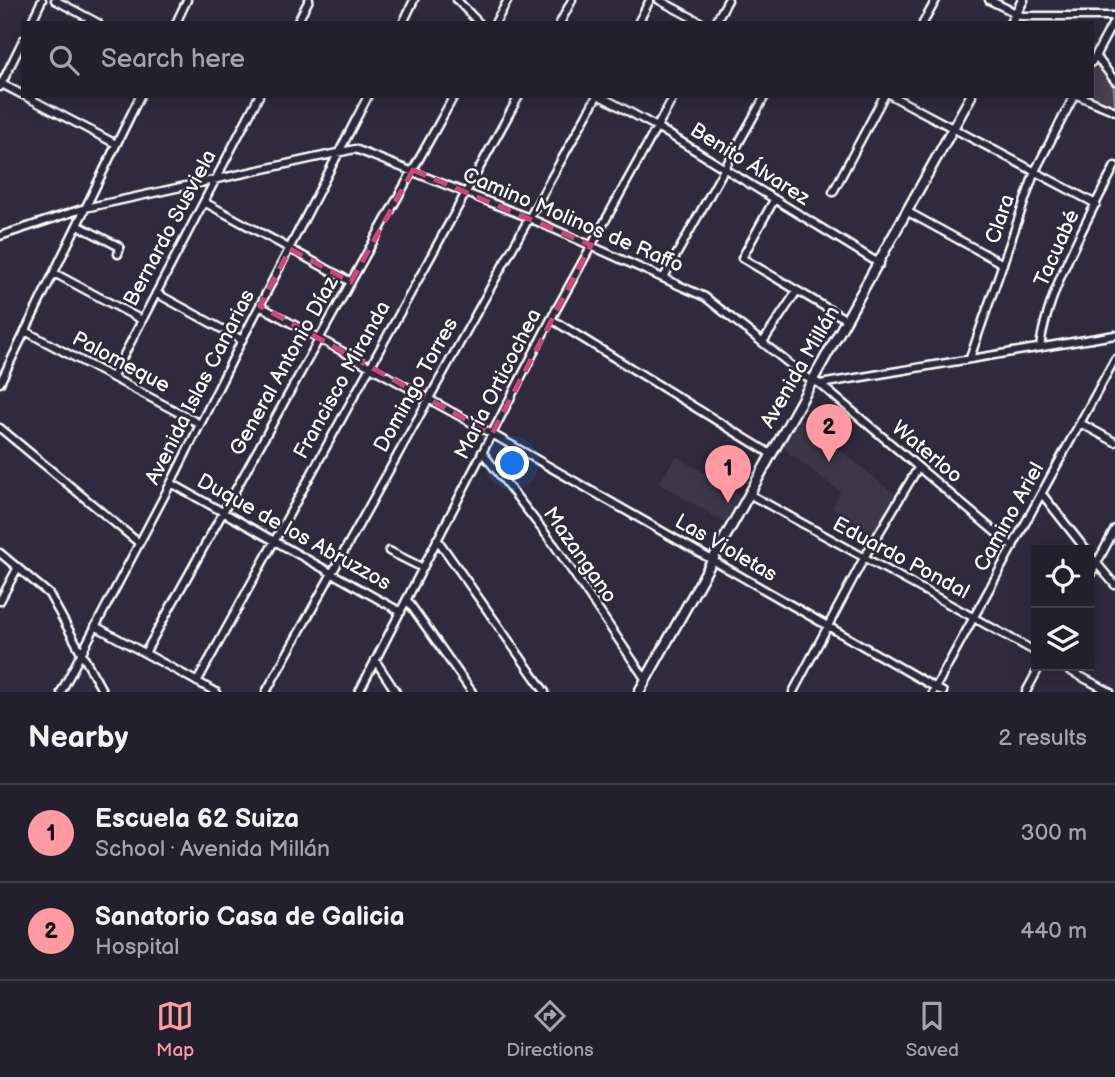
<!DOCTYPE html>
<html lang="en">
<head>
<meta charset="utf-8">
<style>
	:root { --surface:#23202e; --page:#2f2d3a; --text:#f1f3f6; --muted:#a3a3aa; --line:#403e4a; --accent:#ff9aa2 }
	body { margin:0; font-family:"Balsamiq Sans",sans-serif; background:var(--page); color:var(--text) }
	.controls { position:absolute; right:21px; bottom:21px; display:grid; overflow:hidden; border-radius:0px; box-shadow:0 4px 18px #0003 }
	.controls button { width:63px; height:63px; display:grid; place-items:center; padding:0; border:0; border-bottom:2px solid var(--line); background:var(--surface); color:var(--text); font:35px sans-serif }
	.you { position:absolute; left:513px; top:464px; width:24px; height:24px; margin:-18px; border:5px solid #fff; border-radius:50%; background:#1a73e8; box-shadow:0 0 0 10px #1a73e833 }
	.badge { display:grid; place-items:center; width:46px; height:46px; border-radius:50%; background:var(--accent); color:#111; font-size:23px; font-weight:700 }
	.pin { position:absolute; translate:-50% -58px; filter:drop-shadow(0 2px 4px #0008) }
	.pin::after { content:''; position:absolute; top:37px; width:24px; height:21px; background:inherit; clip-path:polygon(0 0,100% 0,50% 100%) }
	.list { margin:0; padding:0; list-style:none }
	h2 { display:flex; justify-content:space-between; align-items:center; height:91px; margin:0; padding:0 28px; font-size:30px }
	h2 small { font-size:23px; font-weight:400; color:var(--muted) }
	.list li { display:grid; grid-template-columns:46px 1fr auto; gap:21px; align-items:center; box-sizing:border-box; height:98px; padding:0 28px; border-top:2px solid var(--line) }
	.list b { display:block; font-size:26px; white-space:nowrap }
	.list p { margin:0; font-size:23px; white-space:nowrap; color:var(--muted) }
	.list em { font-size:23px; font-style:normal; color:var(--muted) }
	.icon { flex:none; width:38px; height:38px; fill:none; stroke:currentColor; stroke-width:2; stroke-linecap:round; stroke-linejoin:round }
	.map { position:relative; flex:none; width:1115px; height:692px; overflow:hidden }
	.search { position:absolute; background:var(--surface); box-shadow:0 4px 18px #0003; left:21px; right:21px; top:21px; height:77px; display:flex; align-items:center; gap:18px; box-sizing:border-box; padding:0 24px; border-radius:0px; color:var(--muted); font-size:26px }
	.sheet { height:287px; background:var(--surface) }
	nav { display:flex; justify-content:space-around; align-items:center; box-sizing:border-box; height:98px; border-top:2px solid var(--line); background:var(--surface); font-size:19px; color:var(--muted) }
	nav a { display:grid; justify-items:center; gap:4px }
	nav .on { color:var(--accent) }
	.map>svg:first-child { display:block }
</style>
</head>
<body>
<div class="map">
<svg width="1115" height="692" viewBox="0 0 1115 692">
	<rect width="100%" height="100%" fill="#2f2a3d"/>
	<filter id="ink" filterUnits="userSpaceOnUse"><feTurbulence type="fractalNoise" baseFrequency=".0143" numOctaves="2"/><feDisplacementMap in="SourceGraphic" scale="14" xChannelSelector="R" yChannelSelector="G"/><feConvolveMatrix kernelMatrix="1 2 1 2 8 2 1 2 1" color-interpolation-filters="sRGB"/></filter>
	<g filter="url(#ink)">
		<path fill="#3c3749" d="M800,418L896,495L874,532L832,508L840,492L783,448Z
			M676,456L740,495L725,523L659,483Z"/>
		<path fill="#464152" stroke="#a2a0a8" stroke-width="2" d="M1094,65H1100C1114,81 1115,85 1115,107L1089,96H1092V68Z"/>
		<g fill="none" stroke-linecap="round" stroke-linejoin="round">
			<defs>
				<path id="minor" d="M55,0L98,23
					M457,0L479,23
					M659,0L702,23
					M989,0L1022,16H1115
					M31,23L42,0
					M176,23L187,0
					M297,23L309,0
					M403,23L414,0
					M495,23L508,0
					M560,23L572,0
					M638,23L650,0
					M715,23L728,0
					M923,23L936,0
					M1096,56L1115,81
					M1092,62L1115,19
					M0,83L23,95
					M0,87L23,40
					M25,96L116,144
					M600,96L657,127L880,264
					M892,96L1096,204
					M1079,96L1115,111
					M833,192L884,96
					M774,200L742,258L847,320
					M204,202L351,282
					M908,212L1003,264
					M77,225L118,246L120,248L118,254
					M0,236L85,208L355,149L527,217L705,297L806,377L820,384L1115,335
					M54,273L142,320
					M664,277L765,96
					M156,293L242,340
					M260,306L492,434L943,692
					M551,319L771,454
					M25,331L200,424
					M763,342L797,291
					M1040,347C1047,291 1089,217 1115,166
					M970,358L1035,171L1074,96
					M113,376L259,96
					M0,383L140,96
					M820,384L1013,547
					M1080,423L1115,442
					M0,428L139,543
					M482,452L555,546L646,680
					M171,483L401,612
					M749,494L1036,652
					M1042,494L1086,550
					M437,539L545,692
					M389,551L423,568
					M0,553L49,594L103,692
					M1089,554L1115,585
					M1089,578L1115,529
					M407,600L472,692
					M0,601L18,567
					M95,626L216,692
					M145,653L454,96
					M375,660L396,692
					M1061,666L1110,692
					M197,682L519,96
					M61,692L171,483L242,340L368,96
					M266,692L597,96
					M359,692L551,319L674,96
					M793,692L864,558L918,468
					M933,692L1115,359
					M1026,692L1040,666"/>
				<path id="major" d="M1011,23L1023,0
					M639,692L971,96"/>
			</defs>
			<use href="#minor" stroke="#fff" stroke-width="11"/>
			<use href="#major" stroke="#fff" stroke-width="13"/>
			<use href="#minor" stroke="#2f2a3d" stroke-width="6"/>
			<use href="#major" stroke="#2f2a3d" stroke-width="8"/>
		</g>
	</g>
	<path fill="none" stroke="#ce467c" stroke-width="5" stroke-dasharray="14 9" stroke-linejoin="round" d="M413,170L591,245L492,434L260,306L290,249L351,282Z"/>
	<g text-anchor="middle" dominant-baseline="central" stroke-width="5" stroke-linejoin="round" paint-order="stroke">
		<g font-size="21" fill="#fff" stroke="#2f2a3d">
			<text transform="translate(750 164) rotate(32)">Benito Álvarez</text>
			<text transform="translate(1000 219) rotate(-71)">Clara</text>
			<text transform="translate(573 220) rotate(23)">Camino Molinos de Raffo</text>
			<text transform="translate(170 228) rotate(-62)">Bernardo Susviela</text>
			<text transform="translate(1057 248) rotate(-66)">Tacuabé</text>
			<text transform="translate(121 362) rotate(28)">Palomeque</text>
			<text transform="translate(284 366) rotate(-61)">General Antonio Díaz</text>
			<text transform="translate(800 367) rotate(-60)">Avenida Millán</text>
			<text transform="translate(342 380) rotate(-61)">Francisco Miranda</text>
			<text transform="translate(498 384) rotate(-63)">María Orticochea</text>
			<text transform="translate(416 385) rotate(-61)">Domingo Torres</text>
			<text transform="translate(200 387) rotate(-63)">Avenida Islas Canarias</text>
			<text transform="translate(927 452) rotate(40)">Waterloo</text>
			<text transform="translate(1009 517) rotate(-61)">Camino Ariel</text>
			<text transform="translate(294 532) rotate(29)">Duque de los Abruzzos</text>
			<text transform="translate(726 548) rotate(30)">Las Violetas</text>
			<text transform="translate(580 555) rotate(55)">Mazangano</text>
			<text transform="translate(901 558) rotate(28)">Eduardo Pondal</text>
		</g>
	</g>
</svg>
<div class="controls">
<button><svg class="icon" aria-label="locate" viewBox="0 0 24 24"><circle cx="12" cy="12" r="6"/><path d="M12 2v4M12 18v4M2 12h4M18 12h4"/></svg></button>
<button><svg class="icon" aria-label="layers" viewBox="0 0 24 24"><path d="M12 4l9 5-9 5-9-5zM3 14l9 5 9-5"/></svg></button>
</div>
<div class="you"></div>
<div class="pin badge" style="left:728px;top:503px">1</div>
<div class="pin badge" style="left:829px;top:462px">2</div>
<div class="search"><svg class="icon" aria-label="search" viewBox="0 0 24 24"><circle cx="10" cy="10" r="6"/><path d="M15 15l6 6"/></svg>Search here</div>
</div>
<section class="sheet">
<h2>Nearby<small>2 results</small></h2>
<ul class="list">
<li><span class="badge">1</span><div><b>Escuela 62 Suiza</b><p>School · Avenida Millán</p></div><em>300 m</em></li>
<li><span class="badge">2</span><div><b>Sanatorio Casa de Galicia</b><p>Hospital</p></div><em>440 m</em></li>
</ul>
</section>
<nav>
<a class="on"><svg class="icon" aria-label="map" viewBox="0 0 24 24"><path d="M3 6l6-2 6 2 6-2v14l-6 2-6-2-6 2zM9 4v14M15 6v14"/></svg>Map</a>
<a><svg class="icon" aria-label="directions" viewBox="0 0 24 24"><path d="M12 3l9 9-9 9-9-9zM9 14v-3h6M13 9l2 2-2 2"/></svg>Directions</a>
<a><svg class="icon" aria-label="saved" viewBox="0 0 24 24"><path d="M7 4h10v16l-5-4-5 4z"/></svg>Saved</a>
</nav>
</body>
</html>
